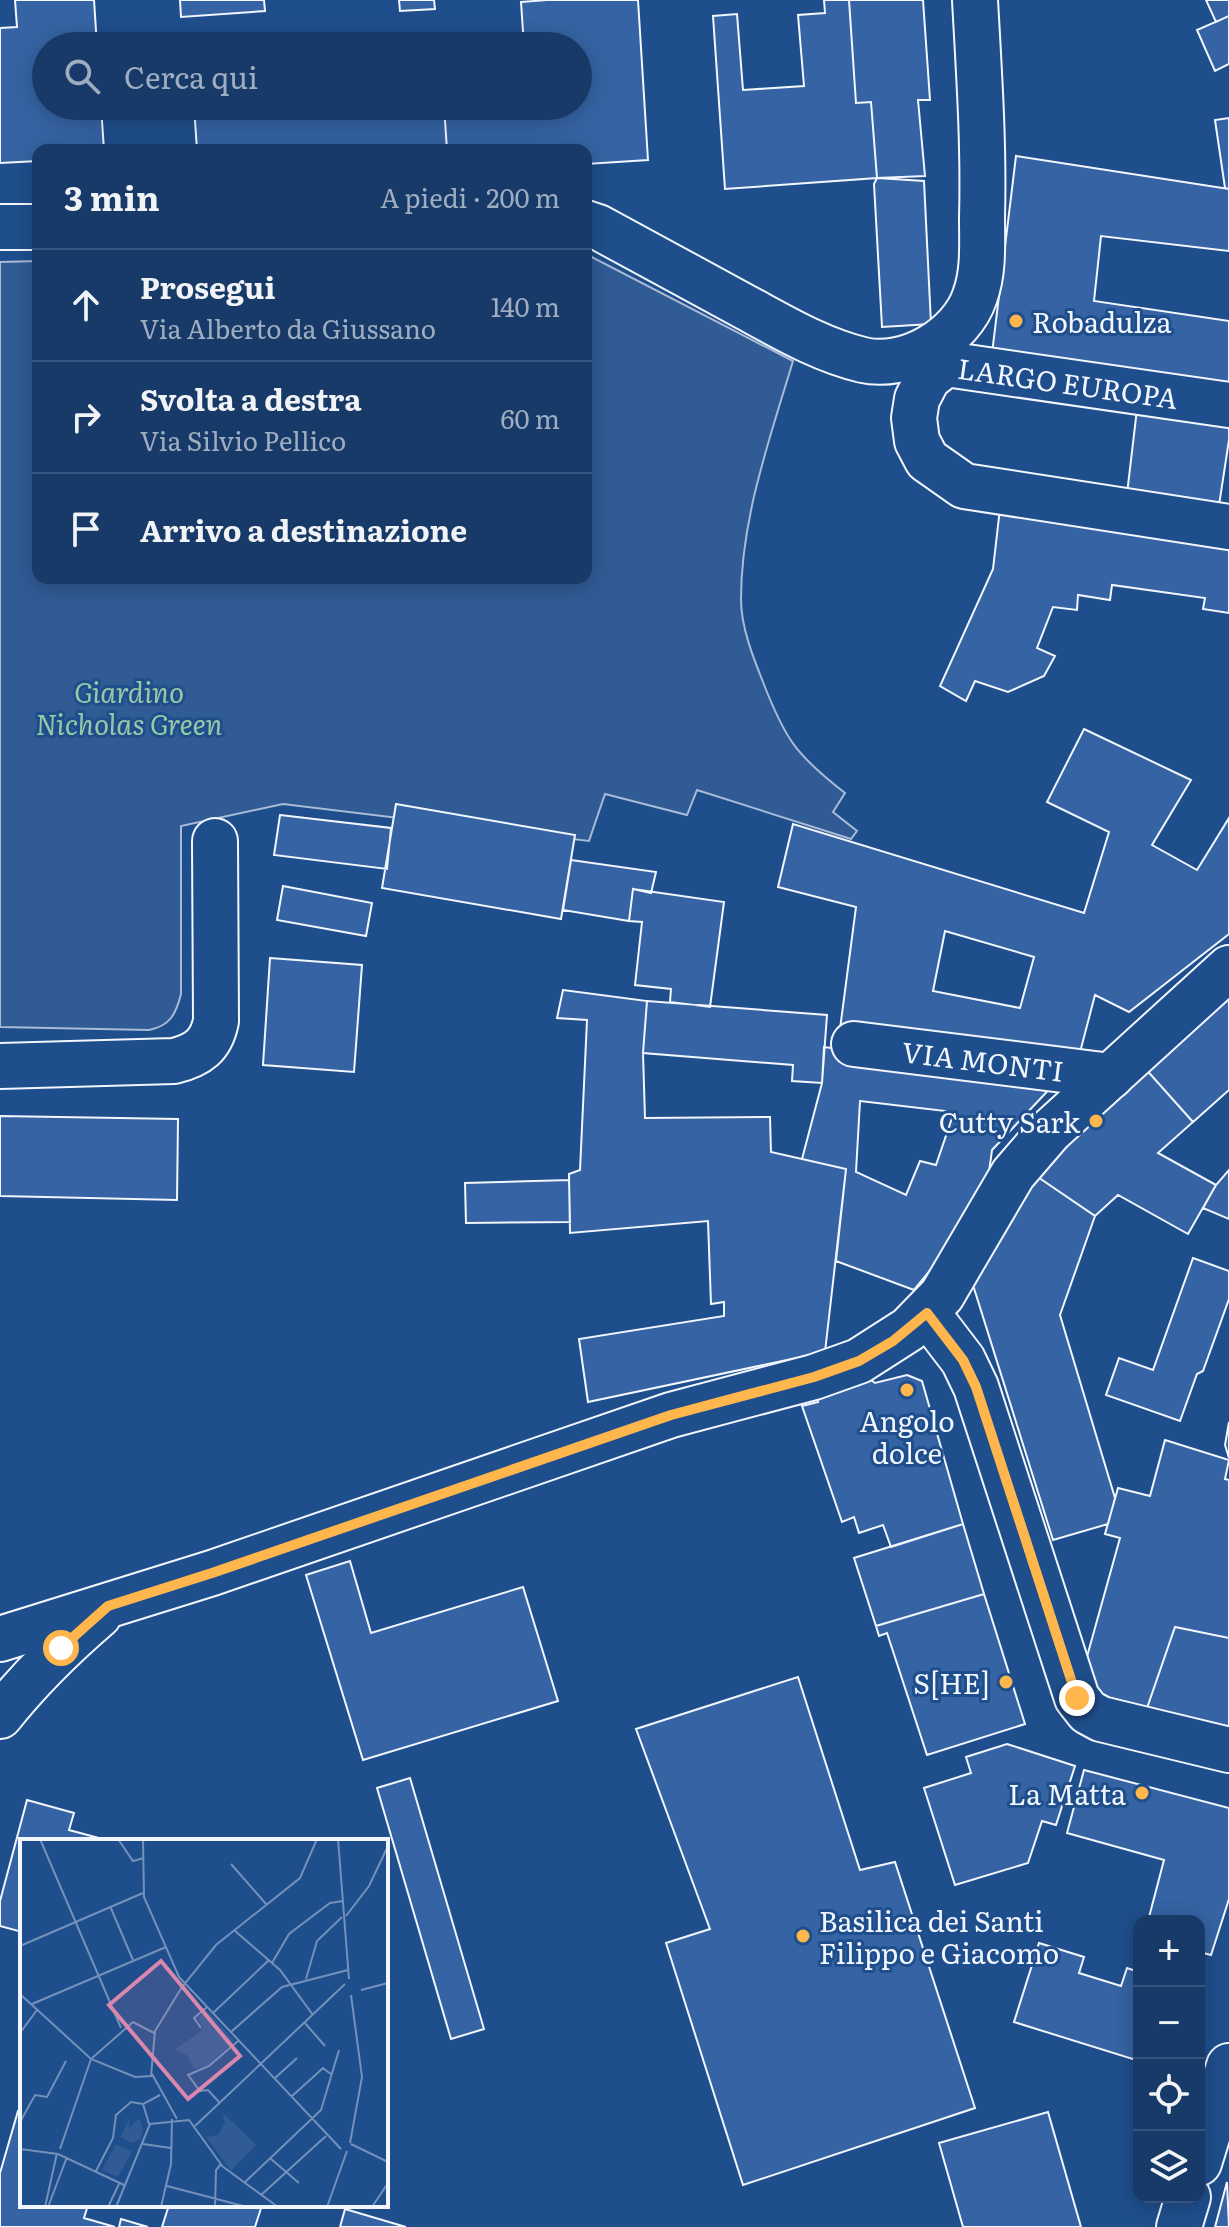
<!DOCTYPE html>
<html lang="it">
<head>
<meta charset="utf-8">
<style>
	:root { --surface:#173a69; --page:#244571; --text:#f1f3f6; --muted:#9eadc0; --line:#36547d }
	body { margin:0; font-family:Literata,serif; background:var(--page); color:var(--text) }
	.controls { position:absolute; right:24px; bottom:24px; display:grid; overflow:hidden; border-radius:16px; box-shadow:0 4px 20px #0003 }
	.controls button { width:72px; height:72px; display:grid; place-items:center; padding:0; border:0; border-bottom:2px solid var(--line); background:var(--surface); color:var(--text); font:40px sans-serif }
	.stop { position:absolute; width:24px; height:24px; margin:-18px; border:6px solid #ffb74d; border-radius:50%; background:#fff }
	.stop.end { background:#ffb74d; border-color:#fff; box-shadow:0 2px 8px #0008 }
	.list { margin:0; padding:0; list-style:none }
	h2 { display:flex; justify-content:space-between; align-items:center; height:104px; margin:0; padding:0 32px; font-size:34px }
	h2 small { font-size:26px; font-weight:400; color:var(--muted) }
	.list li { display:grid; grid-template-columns:52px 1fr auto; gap:24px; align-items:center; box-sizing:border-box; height:112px; padding:0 32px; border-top:2px solid var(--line) }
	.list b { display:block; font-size:30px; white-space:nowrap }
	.list p { margin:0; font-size:26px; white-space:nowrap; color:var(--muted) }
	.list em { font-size:26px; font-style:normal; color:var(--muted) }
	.icon { flex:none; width:44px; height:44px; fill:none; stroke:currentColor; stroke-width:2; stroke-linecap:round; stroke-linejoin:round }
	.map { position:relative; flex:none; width:1229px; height:2227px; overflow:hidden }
	.search { position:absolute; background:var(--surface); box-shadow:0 4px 20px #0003; left:32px; top:32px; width:560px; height:88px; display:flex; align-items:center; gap:20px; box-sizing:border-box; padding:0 28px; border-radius:44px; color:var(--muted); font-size:30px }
	.panel { position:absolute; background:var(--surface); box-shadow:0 4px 20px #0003; left:32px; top:144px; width:560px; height:440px; border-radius:16px }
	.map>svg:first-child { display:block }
</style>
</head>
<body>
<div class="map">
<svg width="1229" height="2227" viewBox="0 0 1229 2227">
	<rect width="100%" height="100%" fill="#1f4e8c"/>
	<path fill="#305b95" stroke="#a8bbd7" stroke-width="2" d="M586,254L793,361C770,438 741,518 741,599C741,627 753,657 763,682C785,739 796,755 845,793L833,812L857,831L851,839L697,790L687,815L605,794L589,841L283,804L181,826V994C176,1014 170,1026 149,1030L0,1027V262L38,261V578H586Z"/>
	<path fill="#3563a3" stroke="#f2f6ff" stroke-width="2" fill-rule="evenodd" d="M15,0H94L97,46H46V106H101L104,150H38V161L0,163V28L17,27Z
		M180,0H264L265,11L181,17Z
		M399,0H434L435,9L400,11Z
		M547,0H638L648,160L586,164V150H447L444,106H578V46H524L521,2Z
		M824,0H849L856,103L871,102L877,178L725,189L713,16L737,14L743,90L804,86L798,15L825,13Z
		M849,0H923L930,100H918L925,176L877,178L871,102L856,103Z
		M1206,0H1229V16L1216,22Z
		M1229,16V64L1215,71L1197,30Z
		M194,106H444L447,150H197Z
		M1229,118V189L1225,188L1215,120Z
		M1016,156L1229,189V251L1101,236L1094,301L1229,321V440L1216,525L1229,527V613L1203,609L1205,598L1112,585L1110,600L1078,595L1077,610L1053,607L1037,648L1055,656L1044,676L1008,692L975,681L966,701L940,686L993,569L1002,491L1125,511L1139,392L990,370Z
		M877,178L924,181L931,324L882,327L874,184Z
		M1084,729L1191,780L1152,845L1197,870L1229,818V934L1129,1012L1095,995L1078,1060L840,1029L856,907L778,887L793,824L1084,913L1109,832L1047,802ZM945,931L1034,957L1020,1008L933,991Z
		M396,804L575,835L561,919L382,888Z
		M280,815L391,828L387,869L274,855Z
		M571,860L656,872L651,893L633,889L629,921L563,910Z
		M283,886L372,903L366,936L277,920Z
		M633,889L724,902L710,1007L670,1002L671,989L635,985L642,922L629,921Z
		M270,958L362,965L354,1072L263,1065Z
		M1229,973V1090L1193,1122L1143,1066Z
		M563,990L647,1001L643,1053L645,1118L770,1117L771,1152L846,1169L825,1352L588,1402L579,1339L724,1316V1302L711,1304L708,1221L570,1233L569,1174L580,1170L587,1020L557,1018Z
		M647,1001L827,1015L822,1083L792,1081L793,1065L643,1053Z
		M824,1047L1059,1079L992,1150L989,1172L949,1247L914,1290L836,1261L846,1169L802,1159L822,1083ZM860,1101L954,1112L936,1165L920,1161L906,1195L856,1172Z
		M1143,1066L1193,1122L1158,1153L1216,1185L1188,1234L1118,1195L1095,1216L1026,1169Z
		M0,1116L178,1119L177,1200L0,1196Z
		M1026,1169L1095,1216L1060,1315L1115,1498L1108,1524L1053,1540L973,1285Z
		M1229,1170V1219L1203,1208L1216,1185Z
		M569,1180L570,1222L466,1223L465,1183Z
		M1193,1258L1229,1271V1299L1203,1371L1197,1374L1180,1421L1106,1395L1119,1358L1153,1370Z
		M907,1375L922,1381L963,1524L891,1547L883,1525L859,1533L854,1517L842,1522L802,1406L818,1402L815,1393L866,1376L875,1383Z
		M1229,1422V1458L1225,1445Z
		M1165,1440L1229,1460L1225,1479L1229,1480V1638L1175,1627L1147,1708L1078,1689L1120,1538L1105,1534L1118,1488L1150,1496Z
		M963,1524L984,1594L876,1626L854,1558Z
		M350,1561L371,1633L523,1587L558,1701L363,1760L306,1575Z
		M984,1594L1025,1724L927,1755L887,1633L879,1636L876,1626Z
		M1175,1627L1229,1638V1731L1147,1708Z
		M798,1677L860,1870L895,1862L975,2108L743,2185L666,1943L710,1929L636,1729Z
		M1007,1744L1075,1766L1056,1825L1042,1821L1028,1863L955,1885L924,1788L971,1773L966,1757Z
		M1084,1770L1229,1808V1899L1211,1955L1199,1952V1921H1148L1164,1860L1067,1833Z
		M410,1778L484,2029L451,2039L377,1788Z
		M27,1800L74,1813L69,1830L110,1841H22V1932L0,1926V1901Z
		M1039,1943L1084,1957L1079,1973L1121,1986L1127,1968L1139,1972V2061L1014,2022Z
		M18,2111L22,2112V2205H88L84,2218L115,2227H0V2173Z
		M1048,2112L1081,2227H963L939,2143Z
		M1227,2182L1229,2227H1215Z
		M169,2205H262L255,2227H162Z
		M345,2209L406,2227H340Z
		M121,2219L148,2227H119Z"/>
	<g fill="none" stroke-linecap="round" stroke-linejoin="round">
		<defs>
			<g id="minor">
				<path d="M586,223L598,227C648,254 697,281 747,308C784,328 821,350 863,360C906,370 961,338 975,296C984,271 982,244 982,218C984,145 979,73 975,0"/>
				<path d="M0,227H38"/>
				<path d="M1229,405L946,364L928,378L917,399L914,418L917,441L927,460L964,486L1229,527"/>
				<path id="s1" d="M854,1044L1111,1076"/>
				<path d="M0,1066L174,1061C198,1055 211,1046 216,1021L215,841"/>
				<path d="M927,1313L963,1360L976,1387L1077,1698L1088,1712L1101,1719L1229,1750"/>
				<path d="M0,1639L212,1573L671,1415L814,1377L859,1361L909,1329L942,1295L1013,1174L1050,1131L1229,968"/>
				<path d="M0,1716C30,1678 63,1646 99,1615"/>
				<path d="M1199,2163L1229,2066"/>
				<path d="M1179,2227L1188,2197"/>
			</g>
		</defs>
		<use href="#minor" stroke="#f2f6ff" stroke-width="48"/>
		<use href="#minor" stroke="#1f4e8c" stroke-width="44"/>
	</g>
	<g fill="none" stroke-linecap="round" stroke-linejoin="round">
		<path stroke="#ffb74d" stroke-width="10" d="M61,1648L108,1606L212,1573L671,1415L814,1377L859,1361L893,1341L927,1313L963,1360L976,1387L1077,1698"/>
	</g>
	<g fill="#ffb74d" stroke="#1f4e8c" stroke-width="3">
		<circle cx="1016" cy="321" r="8"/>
		<circle cx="1096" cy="1121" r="8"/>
		<circle cx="907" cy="1390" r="8"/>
		<circle cx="1006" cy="1682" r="8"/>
		<circle cx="1142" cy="1793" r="8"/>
		<circle cx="803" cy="1936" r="8"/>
	</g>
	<g text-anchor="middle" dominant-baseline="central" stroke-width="6" stroke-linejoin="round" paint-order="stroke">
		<g font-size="28" fill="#f2f6ff" stroke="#1f4e8c" text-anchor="end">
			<text x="1032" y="321" text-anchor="start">Robadulza</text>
			<text x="1080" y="1121">Cutty Sark</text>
			<text x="907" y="1420" text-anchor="middle">Angolo<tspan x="907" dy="32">dolce</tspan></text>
			<text x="990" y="1682">S[HE]</text>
			<text x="1126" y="1793">La Matta</text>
			<text x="819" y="1920" text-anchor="start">Basilica dei Santi<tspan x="819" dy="32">Filippo e Giacomo</tspan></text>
		</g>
		<g font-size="28" fill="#f2f6ff" stroke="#1f4e8c">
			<text transform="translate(1068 382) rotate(8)">LARGO EUROPA</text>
			<text stroke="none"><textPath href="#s1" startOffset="130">VIA MONTI</textPath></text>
		</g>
		<g font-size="28" font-style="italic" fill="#97c8a6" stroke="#1f4e8c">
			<text x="129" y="691">Giardino<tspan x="129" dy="32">Nicholas Green</tspan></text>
		</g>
	</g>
	<g transform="translate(20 1839)">
		<rect width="368" height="368" fill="#1f4e8c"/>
		<path d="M187,171L215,202L188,226L174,230L168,217L154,211L180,193L183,188L177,179ZM202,273L236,306L211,332L186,298L198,296L205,284ZM110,279L109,289L119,279L123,290L121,300L111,304L100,298ZM96,305L112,312L98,338L82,331Z" fill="#305b95"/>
		<path fill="none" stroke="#7391ba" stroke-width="2" d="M20,0L101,189M98,0L113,22L124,19M123,0L124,58L159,138L321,310M318,0L329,140M211,25L247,66M90,67L113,121M326,77L349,47L368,7M214,91L260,131L293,176M0,107L123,54M252,124L269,95L310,64L323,62M286,140L297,102L322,78M341,151L368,144M0,155L71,220L115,238L131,237L135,192L162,148L196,106L280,39L297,0M12,165L146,108M193,174L249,121M284,183L305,207M181,189L174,179L187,168M211,193L262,148L328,131M0,194L17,171M132,235L157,280M255,239L277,219M271,258L303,229L312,236M199,263L188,251L180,252L168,236L189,227L218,202M0,283L15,256L27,258L46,222M129,285L123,265L140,256M175,287L325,145M330,304L342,238L331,156M123,305L151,309M331,305L368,323M0,310L38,315L104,346M40,310L71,220L113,183L134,194M251,320L279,344M202,327L258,368M76,332L93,299L96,276L111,263L123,265M224,344L301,271L319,211M147,347L227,368M241,356L306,297M25,368L37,314M28,368L47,318M88,368L99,345M96,368L130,285L169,281L203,328M141,368L151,325L152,280M195,368L196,331L201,325M307,368L327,312M352,368L368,344"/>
		<path fill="#da87ad" fill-opacity="0.15" stroke="#da87ad" stroke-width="4" d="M141,122L220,217L168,260L89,166Z"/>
		<rect width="368" height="368" fill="none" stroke="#f2f6ff" stroke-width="4"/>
	</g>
</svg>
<div class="controls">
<button>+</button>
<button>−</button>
<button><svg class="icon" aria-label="locate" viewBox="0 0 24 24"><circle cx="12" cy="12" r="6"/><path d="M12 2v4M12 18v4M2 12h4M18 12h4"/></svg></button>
<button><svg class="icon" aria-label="layers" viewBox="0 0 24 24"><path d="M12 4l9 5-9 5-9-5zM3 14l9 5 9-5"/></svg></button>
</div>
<div class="stop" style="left:61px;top:1648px"></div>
<div class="stop end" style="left:1077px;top:1698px"></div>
<div class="search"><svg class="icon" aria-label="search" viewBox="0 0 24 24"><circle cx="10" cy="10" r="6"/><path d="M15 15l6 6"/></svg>Cerca qui</div>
<section class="panel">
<h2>3 min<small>A piedi · 200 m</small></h2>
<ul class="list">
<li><svg class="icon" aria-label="ahead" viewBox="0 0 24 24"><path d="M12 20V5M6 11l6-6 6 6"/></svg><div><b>Prosegui</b><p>Via Alberto da Giussano</p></div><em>140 m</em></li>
<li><svg class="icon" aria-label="right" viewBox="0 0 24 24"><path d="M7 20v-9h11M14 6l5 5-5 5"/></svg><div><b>Svolta a destra</b><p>Via Silvio Pellico</p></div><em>60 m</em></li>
<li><svg class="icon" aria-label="arrive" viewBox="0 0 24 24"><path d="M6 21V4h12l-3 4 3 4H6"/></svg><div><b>Arrivo a destinazione</b></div></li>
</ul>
</section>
</div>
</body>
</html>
